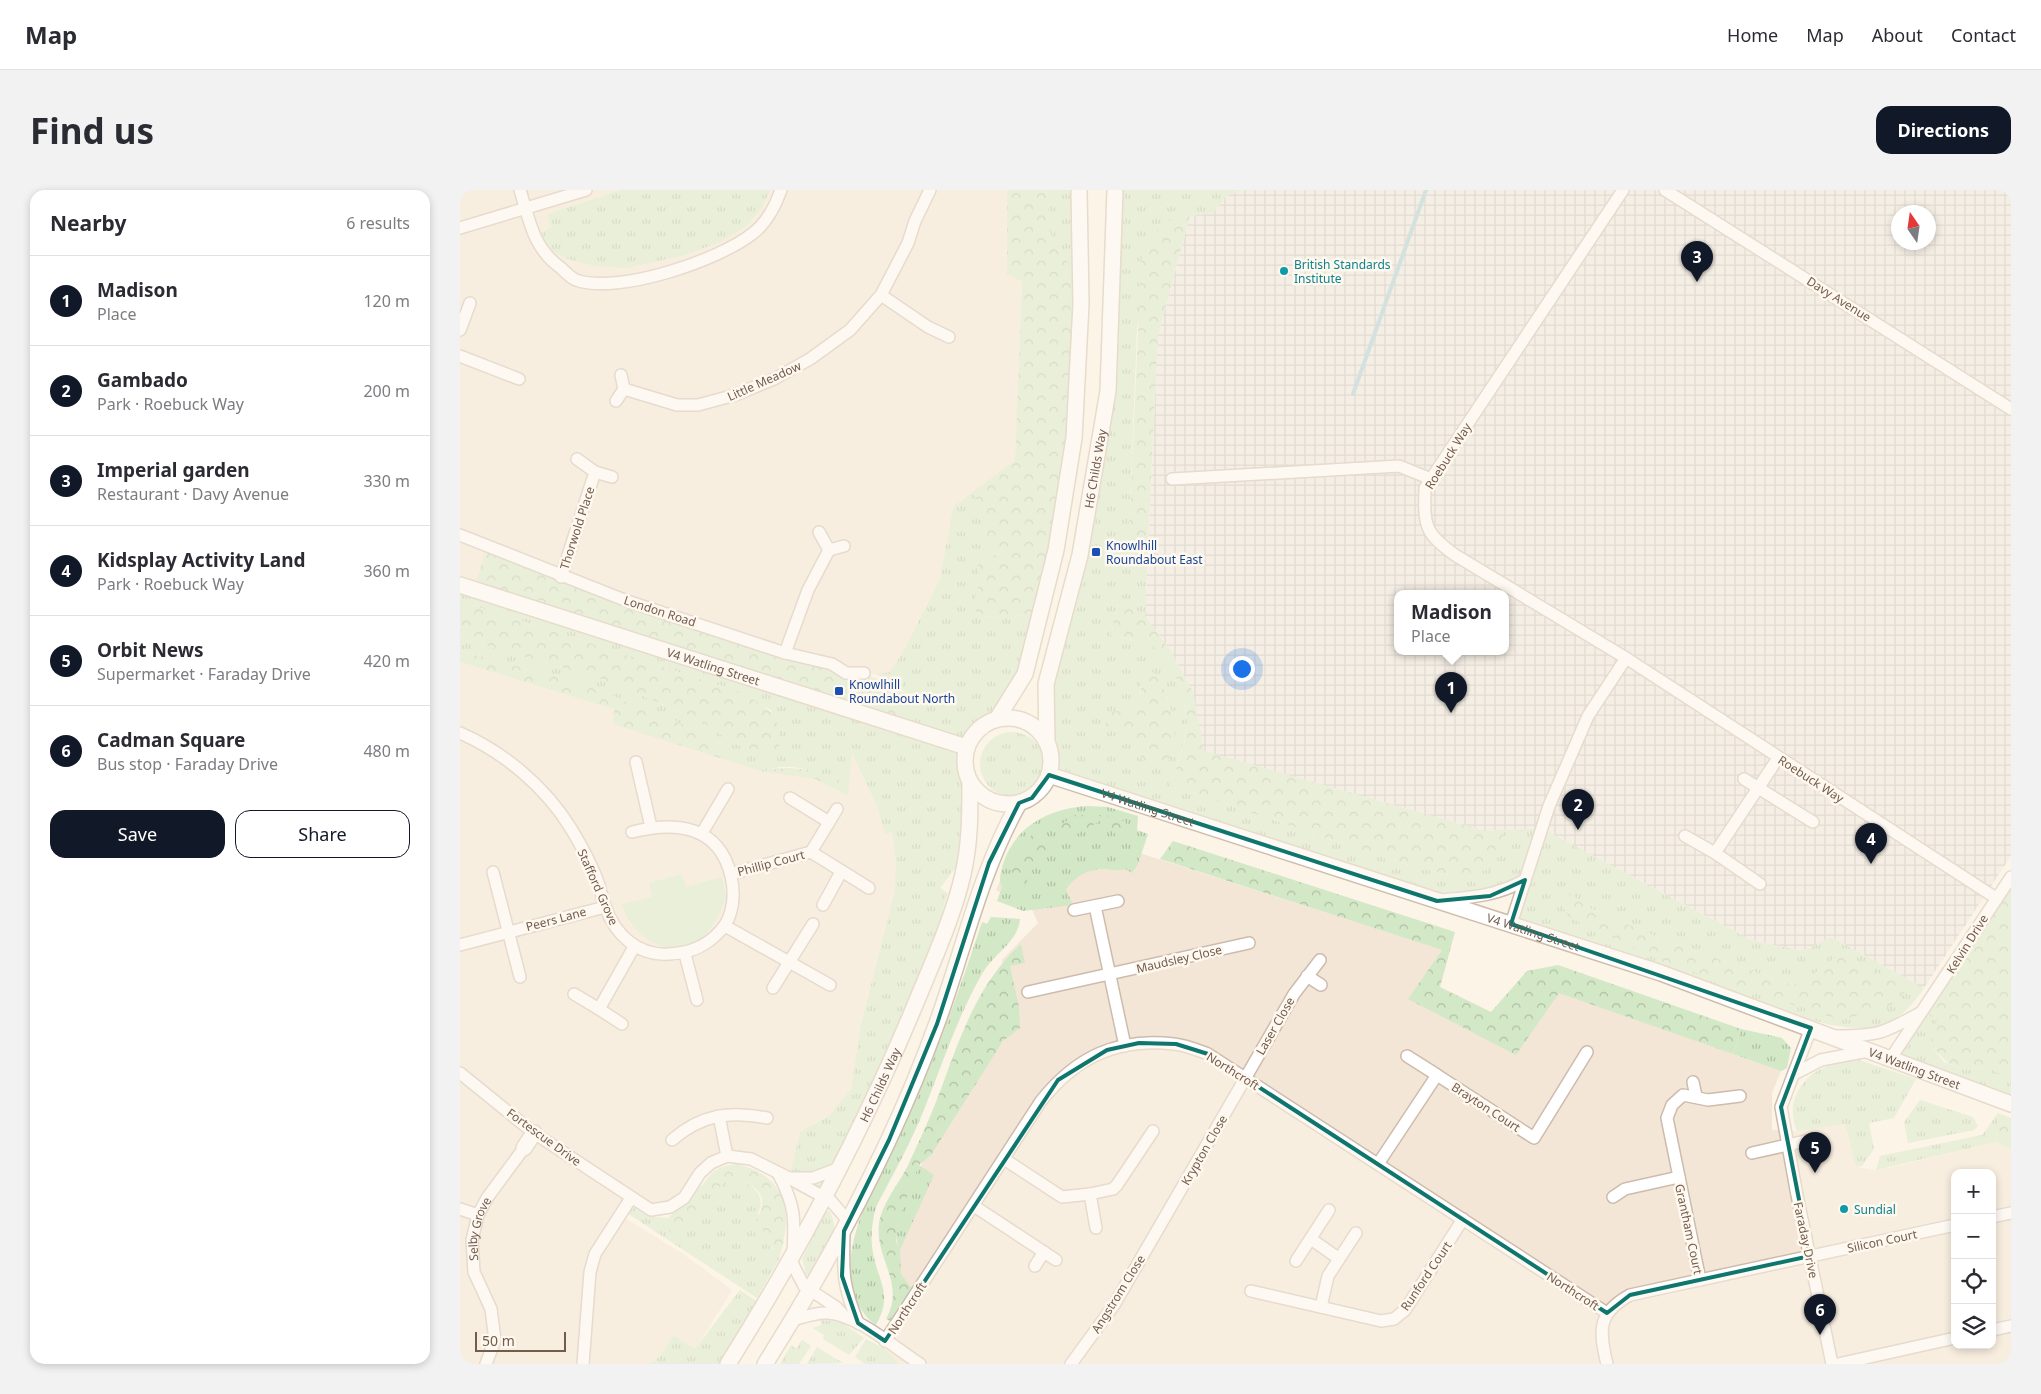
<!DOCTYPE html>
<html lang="en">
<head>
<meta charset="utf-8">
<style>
	:root { --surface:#fff; --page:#f2f2f3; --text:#2b2b33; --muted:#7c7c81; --line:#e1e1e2; --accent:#111827 }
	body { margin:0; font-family:"Noto Sans",sans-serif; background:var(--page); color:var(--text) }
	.controls { position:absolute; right:15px; bottom:15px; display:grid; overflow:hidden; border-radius:10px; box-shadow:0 2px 8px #0003 }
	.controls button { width:45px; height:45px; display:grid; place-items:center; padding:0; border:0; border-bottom:1px solid var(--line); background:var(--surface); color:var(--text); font:25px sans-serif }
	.compass { position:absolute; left:1431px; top:15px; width:45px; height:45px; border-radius:50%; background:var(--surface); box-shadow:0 2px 8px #0003; rotate:347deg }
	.scale { position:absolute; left:15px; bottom:12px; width:91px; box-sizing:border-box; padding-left:5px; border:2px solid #745c4d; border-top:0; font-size:14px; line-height:18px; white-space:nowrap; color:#745c4d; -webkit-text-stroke:4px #fef8ee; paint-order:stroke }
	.you { position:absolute; left:781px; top:478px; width:18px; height:18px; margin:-12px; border:4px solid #fff; border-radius:50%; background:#1a73e8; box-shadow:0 0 0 8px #1a73e833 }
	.badge { display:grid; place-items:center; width:32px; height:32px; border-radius:50%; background:var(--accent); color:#fff; font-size:16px; font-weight:700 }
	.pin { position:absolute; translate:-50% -41px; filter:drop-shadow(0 1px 2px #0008) }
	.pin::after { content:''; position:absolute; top:26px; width:18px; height:15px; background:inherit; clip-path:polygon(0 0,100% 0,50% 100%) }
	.popup { position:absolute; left:934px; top:400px; width:115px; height:65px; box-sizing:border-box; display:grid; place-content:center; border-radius:10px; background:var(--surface); filter:drop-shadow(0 1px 4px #0005); font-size:16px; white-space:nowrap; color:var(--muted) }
	.popup b { font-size:19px; color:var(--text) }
	.popup::after { content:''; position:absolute; left:50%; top:100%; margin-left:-10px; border:10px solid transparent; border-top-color:var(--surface) }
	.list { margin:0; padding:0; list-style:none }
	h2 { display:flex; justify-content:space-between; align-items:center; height:65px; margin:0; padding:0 20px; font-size:21px }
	h2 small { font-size:16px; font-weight:400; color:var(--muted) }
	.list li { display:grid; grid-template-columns:32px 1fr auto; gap:15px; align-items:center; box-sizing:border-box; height:90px; padding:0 20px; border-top:1px solid var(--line) }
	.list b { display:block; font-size:19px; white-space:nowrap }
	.list p { margin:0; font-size:16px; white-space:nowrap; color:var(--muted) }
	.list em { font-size:16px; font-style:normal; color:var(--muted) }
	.actions { display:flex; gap:10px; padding:15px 20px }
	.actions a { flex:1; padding:11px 0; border:1px solid var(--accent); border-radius:15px; text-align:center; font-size:18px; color:var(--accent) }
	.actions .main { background:var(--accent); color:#fff }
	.icon { flex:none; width:28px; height:28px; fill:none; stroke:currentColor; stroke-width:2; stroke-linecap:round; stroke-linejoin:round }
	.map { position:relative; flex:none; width:1551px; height:1174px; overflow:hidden; border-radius:15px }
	header { display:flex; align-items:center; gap:30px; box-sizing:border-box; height:70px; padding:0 25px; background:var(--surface); border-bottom:1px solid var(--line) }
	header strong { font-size:24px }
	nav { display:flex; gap:28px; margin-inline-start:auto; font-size:18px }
	.intro { display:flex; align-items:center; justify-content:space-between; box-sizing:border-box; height:120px; padding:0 30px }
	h1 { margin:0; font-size:35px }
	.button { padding:12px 22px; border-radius:15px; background:var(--accent); color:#fff; font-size:18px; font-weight:700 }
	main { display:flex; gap:30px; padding:0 30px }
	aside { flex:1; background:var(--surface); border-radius:15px; box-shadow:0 2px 8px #0003 }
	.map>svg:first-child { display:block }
</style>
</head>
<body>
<header>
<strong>Map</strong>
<nav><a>Home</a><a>Map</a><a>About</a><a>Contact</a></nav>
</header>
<div class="intro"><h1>Find us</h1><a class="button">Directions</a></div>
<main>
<aside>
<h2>Nearby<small>6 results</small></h2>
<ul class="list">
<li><span class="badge">1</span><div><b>Madison</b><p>Place</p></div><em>120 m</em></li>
<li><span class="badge">2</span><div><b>Gambado</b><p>Park · Roebuck Way</p></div><em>200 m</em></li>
<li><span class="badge">3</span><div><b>Imperial garden</b><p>Restaurant · Davy Avenue</p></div><em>330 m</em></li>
<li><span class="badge">4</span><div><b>Kidsplay Activity Land</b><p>Park · Roebuck Way</p></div><em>360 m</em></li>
<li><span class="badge">5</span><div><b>Orbit News</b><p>Supermarket · Faraday Drive</p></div><em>420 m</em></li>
<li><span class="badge">6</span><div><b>Cadman Square</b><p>Bus stop · Faraday Drive</p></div><em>480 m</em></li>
</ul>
<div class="actions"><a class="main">Save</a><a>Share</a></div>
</aside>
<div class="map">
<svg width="1551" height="1174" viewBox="0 0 1551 1174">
	<defs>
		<pattern id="industrial-grid" width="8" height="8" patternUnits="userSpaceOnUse" patternTransform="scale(1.25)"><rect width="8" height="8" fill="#ece6e1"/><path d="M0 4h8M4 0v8" fill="none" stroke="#c4beb9"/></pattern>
		<pattern id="grass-tufts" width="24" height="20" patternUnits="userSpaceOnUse" patternTransform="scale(1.25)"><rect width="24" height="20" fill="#d3e8c6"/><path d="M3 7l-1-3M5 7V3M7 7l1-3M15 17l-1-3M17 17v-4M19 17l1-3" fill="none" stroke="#b0bfa3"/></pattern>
		<pattern id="forest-crowns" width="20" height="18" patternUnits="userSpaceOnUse" patternTransform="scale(1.25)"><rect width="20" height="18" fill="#d3e8c6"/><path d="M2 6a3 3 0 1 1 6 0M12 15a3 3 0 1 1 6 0" fill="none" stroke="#b0bfa3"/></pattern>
	</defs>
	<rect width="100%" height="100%" fill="#fbf4e7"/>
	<path fill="#f3e6d6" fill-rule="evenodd" d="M0,0H547V84L562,92L555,270L493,317L480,389L444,460L430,482L416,484L386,483L27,357L14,399L0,395Z
		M0,472L155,519L154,534L304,582L355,589L387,606L392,562L417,616L425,643L432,642L436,674L434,703L400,839L391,899L370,925L340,942L329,988L291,969L251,973L224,1008L191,1020L171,1008L158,1024L222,1063L272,1100L235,1160L214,1145L198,1168L190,1174H0Z
		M670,660L982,760L949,809L1056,864L1099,802L1321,881L1312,903V940L1337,941L1385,934L1396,977L1416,980L1429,978L1536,952L1551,959V1174H414L443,1139L437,1062L464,967L552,830L542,770L578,733L571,717L536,700L549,670ZM1495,983H1532V1155H1495Z"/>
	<path fill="url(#industrial-grid)" fill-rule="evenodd" d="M782,0H1551V666L1464,798L1371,747L1343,761L1291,750L1081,638L1025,641L743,561L733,502L710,460L685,426L698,145L730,26L753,23L766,6ZM1438,22H1468V52H1438ZM937,404H1045V462H937Z"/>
	<path fill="url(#grass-tufts)" fill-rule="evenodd" d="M161,0H310L302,18L285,37L260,52L225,65L166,78L135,76L108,69L90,60L81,43L91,37L88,24Z
		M586,0H619L621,88L592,53Z
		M654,0H782L766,6L753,23L707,29L677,138L669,340L688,354L685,426L658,411L651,445C665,449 683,451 696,458C714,471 726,510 727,532C727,550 716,578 710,595L936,672L997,687L1036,665L1045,640L1081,638L1291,750L1343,761L1371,747L1464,798C1452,817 1433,837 1408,838C1360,840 1313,815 1269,801C1197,778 1124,756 1051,734L1065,691L977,711L589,585L591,566L587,553L597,451L648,201ZM680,496L708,507L714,554L692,576L681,568L669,520L680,516ZM1110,703L1125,716L1206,751L1333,795L1354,784L1382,763L1380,830L1096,707Z
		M514,301L525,341L543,361L519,372V392L514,416L518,427L571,425L578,432L565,484L537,529L526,533L514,544L506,557L504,566L505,583L510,594L501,634L497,676L480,698L487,703L467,787L365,1008L329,988L340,942L370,925L391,899L400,839L434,703L436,674L432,642L425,644L417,616L392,563L389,594C365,585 329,568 304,582L272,572L260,553L214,530L117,492L0,461V448L147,491L240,530L275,554L312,521L283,503L0,411V395L449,517L453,507L416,484L430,482L444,460L480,389L493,317Z
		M520 574a32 32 0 1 1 64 0a32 32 0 1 1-64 0Z
		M626,616L648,617L678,626L677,640L688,644L678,674L672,683L665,679C656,682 652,679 644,679C627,679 616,686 606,699L613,715L563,721L537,711L542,697C538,690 541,682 543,674C555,636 589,619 626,616Z
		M531,727L560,729C558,752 534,763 522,784C498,826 483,872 465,917C452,951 433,984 416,1017C412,1032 410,1047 413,1063C419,1094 433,1104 416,1135C399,1123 389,1100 390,1079C391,1025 430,969 451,921C478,859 501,796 522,732L527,734Z
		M1463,821L1477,830L1470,855L1484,872L1504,880L1526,877L1551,888V914L1431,868Z
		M1281,839L1322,848L1331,858L1327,878L1321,881L1273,864Z
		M1399,870L1456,889L1434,928L1409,933L1414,959L1402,976L1396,977L1385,934L1337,941C1325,914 1340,886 1368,876C1378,873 1389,872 1399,870Z
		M1460,910L1513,927L1518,936L1514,940L1448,953L1444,932Z
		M1538,923L1536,952L1416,980L1420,966L1522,945Z
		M459,975L474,985L440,1060C427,1034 449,999 459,975Z
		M275,990C292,993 307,1005 298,1023L303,1039V1046L312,1058L319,1061L322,1058L319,1069L297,1108L167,1023L172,1016L187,1026L208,1028L225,1013L243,994L248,996L252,1004L266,991Z
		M369,1021C384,1042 362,1067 352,1087L346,1084L342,1069L365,1022Z
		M280,1100L302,1115L268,1174H190L198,1168L214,1145L235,1159Z
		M360,1130L380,1131L404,1148L389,1165L363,1149L364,1145L353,1138L361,1135Z
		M406,1149L425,1159L439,1174H405L395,1167Z
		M342,1150L351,1156L339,1174H320L331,1155L336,1159Z
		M357,1157L383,1173L347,1174Z"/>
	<path fill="url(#forest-crowns)" d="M547,0H586L592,53L621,88L614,248L583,413L571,425L518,427L514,416L519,392L518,372L543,361L525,341L514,301L555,270L562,92L547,84Z
		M730,26L698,145L688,354L669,340L682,59L707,29Z
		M27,356L101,387L404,483L453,507L444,537L14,399Z
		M0,411L283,503C310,520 322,524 319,560L303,566L275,554L240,530L147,491L0,448Z
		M658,411L685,426L710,460L733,502L744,561L1025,641L1045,640L1031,679L997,687L936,672L710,595C717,576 727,552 727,532C726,510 714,471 696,459C684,451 665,448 651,445Z
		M0,461L117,492L214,530L260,553L272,572L153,534L154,519L0,472Z
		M691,480C707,496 717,531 714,554C714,560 710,567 708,572L691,576L681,568L675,546L645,537L648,522L669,520L680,516L681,484Z
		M330,578L352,580L389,594L388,606L355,589L304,582L309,579Z
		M615,625H645L666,632L662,653L653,641L640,631L617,644L602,646L601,635Z
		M577,639L581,645L590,651L587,661L579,667L568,681L567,692L561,702L548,691C553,671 562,654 577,639Z
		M713,651L995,742L980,797L1031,822L1067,781L1098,775L1281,839L1273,864L1099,803L1056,865L948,809L982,760L700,669Z
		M1551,687V888L1526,877L1504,880L1488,873L1470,855L1477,830L1463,821Z
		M1110,703L1125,716L1206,751L1333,795L1354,784L1381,763L1448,799L1428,818L1380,830L1203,772L1110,728L1096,707Z
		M561,754L565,773L550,776L559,817L560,838L543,851L471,965L459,975L437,1033L436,1051L440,1060L441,1084L452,1099L430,1131L426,1129C446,1093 415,1070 419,1034C422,1012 440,993 449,973C462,945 475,917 485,888C503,839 521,790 561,754Z
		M1538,923L1551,928V959L1536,952Z
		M276,974C311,981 331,1005 325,1042C324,1048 324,1056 320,1061C308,1057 302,1051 303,1039L296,1031C298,1026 301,1021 302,1015C305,996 280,989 266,991L252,1004L248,996L243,994C252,981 259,976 276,974Z
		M235,1007L244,1010L246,1016L228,1030L227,1036L222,1045H211C202,1024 219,1021 235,1007Z"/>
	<path fill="#d3e8c6" d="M222,684L226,697L262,687L266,707L258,727L240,752C232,754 221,758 213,758C190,757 167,736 162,714L192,707L189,693Z"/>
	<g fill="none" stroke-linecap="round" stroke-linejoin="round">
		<path stroke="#a3ccd5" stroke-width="4" d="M893,204L966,0"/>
		<defs>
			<g id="street">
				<path d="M60,0C70,32 73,58 101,78C105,82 111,88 116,90C158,105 259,70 292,44C307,33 315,17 321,0"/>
				<path d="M1163,0L965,298C964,335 964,343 995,365L1166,468L1536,708"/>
				<path d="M1205,0L1551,219"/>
				<path d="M0,38L126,0"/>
				<path d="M421,105L468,137L489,147"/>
				<path d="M0,140L10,113"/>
				<path d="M0,166L59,189"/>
				<path d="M164,199L217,215H238L275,205L314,189L350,169L390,140L421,105L448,53L455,31L470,0"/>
				<path d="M156,211L164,199L161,185"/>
				<path d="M135,282L152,287"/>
				<path d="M712,289L939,276L971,289"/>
				<path d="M359,342L369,360"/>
				<path d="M0,345L167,411L325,463L372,474L386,483H404"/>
				<path d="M369,360L384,356"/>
				<path d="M101,387L135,282L117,269"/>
				<path d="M325,463L348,400L369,360"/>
				<path d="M0,543C44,562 85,597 110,637C121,655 132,675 139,695C141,702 142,709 145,716C155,745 178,766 209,764C231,763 247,756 261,740C274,726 275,703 271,686C259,635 215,631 172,642"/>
				<path d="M176,572L191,637"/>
				<path d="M1284,589L1353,632"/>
				<path d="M330,608L369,632"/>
				<path d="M242,643L268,599"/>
				<path d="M1225,646L1255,663L1318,568"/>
				<path d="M351,662L409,698"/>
				<path d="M1255,663L1300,694"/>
				<path d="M33,682L60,787"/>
				<path d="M271,684L351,662L377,619"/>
				<path d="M981,710C1013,707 1036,706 1065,690"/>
				<path d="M363,715L381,682"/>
				<path d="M635,716L665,856"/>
				<path d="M614,720L658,711"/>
				<path d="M1051,734L1089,616L1128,526L1166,468"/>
				<path d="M265,736L370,795"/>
				<path d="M0,755L145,717"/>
				<path d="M225,764L237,810"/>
				<path d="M847,786L861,795"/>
				<path d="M313,798L353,734"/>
				<path d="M568,802L789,753"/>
				<path d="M114,804L139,819"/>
				<path d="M162,834L139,819L174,757"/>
				<path d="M1351,838L1321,917L1337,1005L1372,1174"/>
				<path d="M1376,846C1418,846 1424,843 1460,823"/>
				<path d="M947,866L977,885"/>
				<path d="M1431,868L1551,687"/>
				<path d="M0,883L74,943L191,1020L210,1017L224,1008L240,983L251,973L267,966L291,969L329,988L371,1011L389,1032"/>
				<path d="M1334,884L1361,870L1408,861"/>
				<path d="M1233,892L1236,906"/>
				<path d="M259,926L267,966"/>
				<path d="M212,950C242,924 269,921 307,928"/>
				<path d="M1292,963L1350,950"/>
				<path d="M544,969L602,1007L630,1004L653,999L657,995L693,941"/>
				<path d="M918,974L977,885L1074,948L1127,862"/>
				<path d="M318,983C335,1015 335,1027 333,1063"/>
				<path d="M329,988H353L380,978"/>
				<path d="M630,1004L636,1038"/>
				<path d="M1153,1007L1165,999L1219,987"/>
				<path d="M514,1016L596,1070"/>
				<path d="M0,1019L18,1025"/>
				<path d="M1532,1027L1551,1023"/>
				<path d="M384,1041C383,1082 382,1094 398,1133"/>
				<path d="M851,1049L878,1068"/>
				<path d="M330,1069L344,1096L376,1117L385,1127"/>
				<path d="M836,1071L869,1020"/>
				<path d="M575,1076L584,1062"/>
				<path d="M1240,1090L1207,928L1212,915L1223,905L1248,910L1280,906"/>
				<path d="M791,1101L921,1131L934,1129L945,1120L1003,1029"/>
				<path d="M861,1117L868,1086L896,1043"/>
				<path d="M333,1130C344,1127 356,1122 368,1123C398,1125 435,1158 460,1174"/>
				<path d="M1532,1140L1551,1136"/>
				<path d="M425,1151L581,911C616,867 658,847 714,854C725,855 737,860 748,864L1147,1123"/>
				<path id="s1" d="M26,1174L35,1150L31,1119L14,1082L12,1050L18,1025L27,1008L64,958"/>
				<path d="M123,1174L130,1082L135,1064L171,1008"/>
				<path d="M611,1174L654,1115L834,804L860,770"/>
				<path d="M1147,1174C1139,1141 1137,1123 1170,1105L1495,1035"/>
				<path d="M1378,1174L1495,1148"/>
			</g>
			<g id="secondary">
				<path id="s2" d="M0,395L506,557"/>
				<circle cx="548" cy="571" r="43"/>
				<path d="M537,529L565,484L596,360L614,248L621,114L619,0"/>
				<path id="s3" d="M587,553L586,494L620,365L648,201L655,0"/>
				<path id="s4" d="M589,585L1201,783L1551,914"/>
				<path d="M64,958L74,943"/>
				<path id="s5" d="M268,1174C340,1059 403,940 455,815C471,776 494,725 503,684C510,654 510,624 510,594"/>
				<path d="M305,1174C373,1066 434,953 477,833C504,759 520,682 559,613"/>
			</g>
		</defs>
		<use href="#street" stroke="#cdbcae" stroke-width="14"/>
		<use href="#secondary" stroke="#cfbdab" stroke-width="18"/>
		<use href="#street" stroke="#fff" stroke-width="11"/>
		<use href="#secondary" stroke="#fff" stroke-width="15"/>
	</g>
	<path d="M0 0H1551V1174H0ZM589,585L977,711L1030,706L1065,690L1051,734L1351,838L1321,917L1350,1066L1170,1105L1147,1123L748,864L716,854L679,853L647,860L598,890L425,1151L398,1133L382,1086L384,1041L429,950L477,834L529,673L559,613L572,608Z" fill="#fbf4e7" fill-opacity=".55" fill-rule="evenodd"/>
	<path fill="none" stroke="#0f766e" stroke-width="4" stroke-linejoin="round" d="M589,585L977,711L1030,706L1065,690L1051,734L1351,838L1321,917L1350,1066L1170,1105L1147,1123L748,864L716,854L679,853L647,860L598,890L425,1151L398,1133L382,1086L384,1041L429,950L477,834L529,673L559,613L572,608Z"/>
	<g fill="#0f9aa8" stroke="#fef8ee" stroke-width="2">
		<circle cx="824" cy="81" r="5"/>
		<circle cx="1384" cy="1019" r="5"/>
	</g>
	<g fill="#1a4fb4" stroke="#fef8ee" stroke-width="2">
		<rect x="631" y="357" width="10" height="10" rx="2.5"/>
		<rect x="374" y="496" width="10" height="10" rx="2.5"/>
	</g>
	<g text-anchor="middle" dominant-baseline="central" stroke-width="5" stroke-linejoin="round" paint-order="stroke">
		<g font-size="12" fill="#0d838f" stroke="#fef8ee" text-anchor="start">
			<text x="834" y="74">British Standards<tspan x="834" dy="14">Institute</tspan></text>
			<text x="1394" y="1019">Sundial</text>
		</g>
		<g font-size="12" fill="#745c4d" stroke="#fef8ee">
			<text transform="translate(1379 109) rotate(32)">Davy Avenue</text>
			<text transform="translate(304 191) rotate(-24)">Little Meadow</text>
			<text transform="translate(988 266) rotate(-58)">Roebuck Way</text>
			<text stroke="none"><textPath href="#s3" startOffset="280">H6 Childs Way</textPath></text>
			<text transform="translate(117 338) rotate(-72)">Thorwold Place</text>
			<text transform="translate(200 421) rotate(18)">London Road</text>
			<text stroke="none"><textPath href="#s2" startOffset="266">V4 Watling Street</textPath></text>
			<text transform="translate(1351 589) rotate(33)">Roebuck Way</text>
			<text stroke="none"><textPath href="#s4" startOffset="104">V4 Watling Street</textPath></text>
			<text transform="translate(311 673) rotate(-15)">Phillip Court</text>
			<text transform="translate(138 697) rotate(66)">Stafford Grove</text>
			<text transform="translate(96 729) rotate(-15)">Peers Lane</text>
			<text stroke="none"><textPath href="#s4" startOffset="509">V4 Watling Street</textPath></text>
			<text transform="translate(1507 754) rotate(-58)">Kelvin Drive</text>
			<text transform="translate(719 769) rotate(-13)">Maudsley Close</text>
			<text transform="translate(815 836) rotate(-60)">Laser Close</text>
			<text stroke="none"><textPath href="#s4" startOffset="914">V4 Watling Street</textPath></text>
			<text transform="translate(773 881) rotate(32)">Northcroft</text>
			<text stroke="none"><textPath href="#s5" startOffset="318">H6 Childs Way</textPath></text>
			<text transform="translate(1026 917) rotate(33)">Brayton Court</text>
			<text transform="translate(84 947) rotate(36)">Fortescue Drive</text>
			<text transform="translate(744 960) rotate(-60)">Krypton Close</text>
			<text stroke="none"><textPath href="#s1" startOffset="142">Selby Grove</textPath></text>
			<text transform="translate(1229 1039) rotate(78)">Grantham Court</text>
			<text transform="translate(1346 1050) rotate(78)">Faraday Drive</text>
			<text transform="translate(1422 1051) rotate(-12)">Silicon Court</text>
			<text transform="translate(966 1086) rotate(-56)">Runford Court</text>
			<text transform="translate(1113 1101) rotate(33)">Northcroft</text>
			<text transform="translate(658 1104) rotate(-58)">Angstrom Close</text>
			<text transform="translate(447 1118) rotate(-57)">Northcroft</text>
		</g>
		<g font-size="12" fill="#164399" stroke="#fef8ee" text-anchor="start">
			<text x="646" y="355">Knowlhill<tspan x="646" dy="14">Roundabout East</tspan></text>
			<text x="389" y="494">Knowlhill<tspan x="389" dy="14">Roundabout North</tspan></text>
		</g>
	</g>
</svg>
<div class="controls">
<button>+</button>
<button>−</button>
<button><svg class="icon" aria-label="locate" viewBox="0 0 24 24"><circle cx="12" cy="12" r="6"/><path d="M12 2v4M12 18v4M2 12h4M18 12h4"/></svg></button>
<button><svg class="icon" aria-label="layers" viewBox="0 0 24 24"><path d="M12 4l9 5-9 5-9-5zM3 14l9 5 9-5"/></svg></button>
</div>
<svg class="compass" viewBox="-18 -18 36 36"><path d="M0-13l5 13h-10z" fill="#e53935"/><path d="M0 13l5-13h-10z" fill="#7c7c81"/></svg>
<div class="scale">50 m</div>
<div class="you"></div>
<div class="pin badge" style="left:991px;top:523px">1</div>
<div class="popup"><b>Madison</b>Place</div>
<div class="pin badge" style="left:1118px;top:640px">2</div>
<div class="pin badge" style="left:1237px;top:92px">3</div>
<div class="pin badge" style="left:1411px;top:674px">4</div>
<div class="pin badge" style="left:1355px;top:983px">5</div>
<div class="pin badge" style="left:1360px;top:1145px">6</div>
</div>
</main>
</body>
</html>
